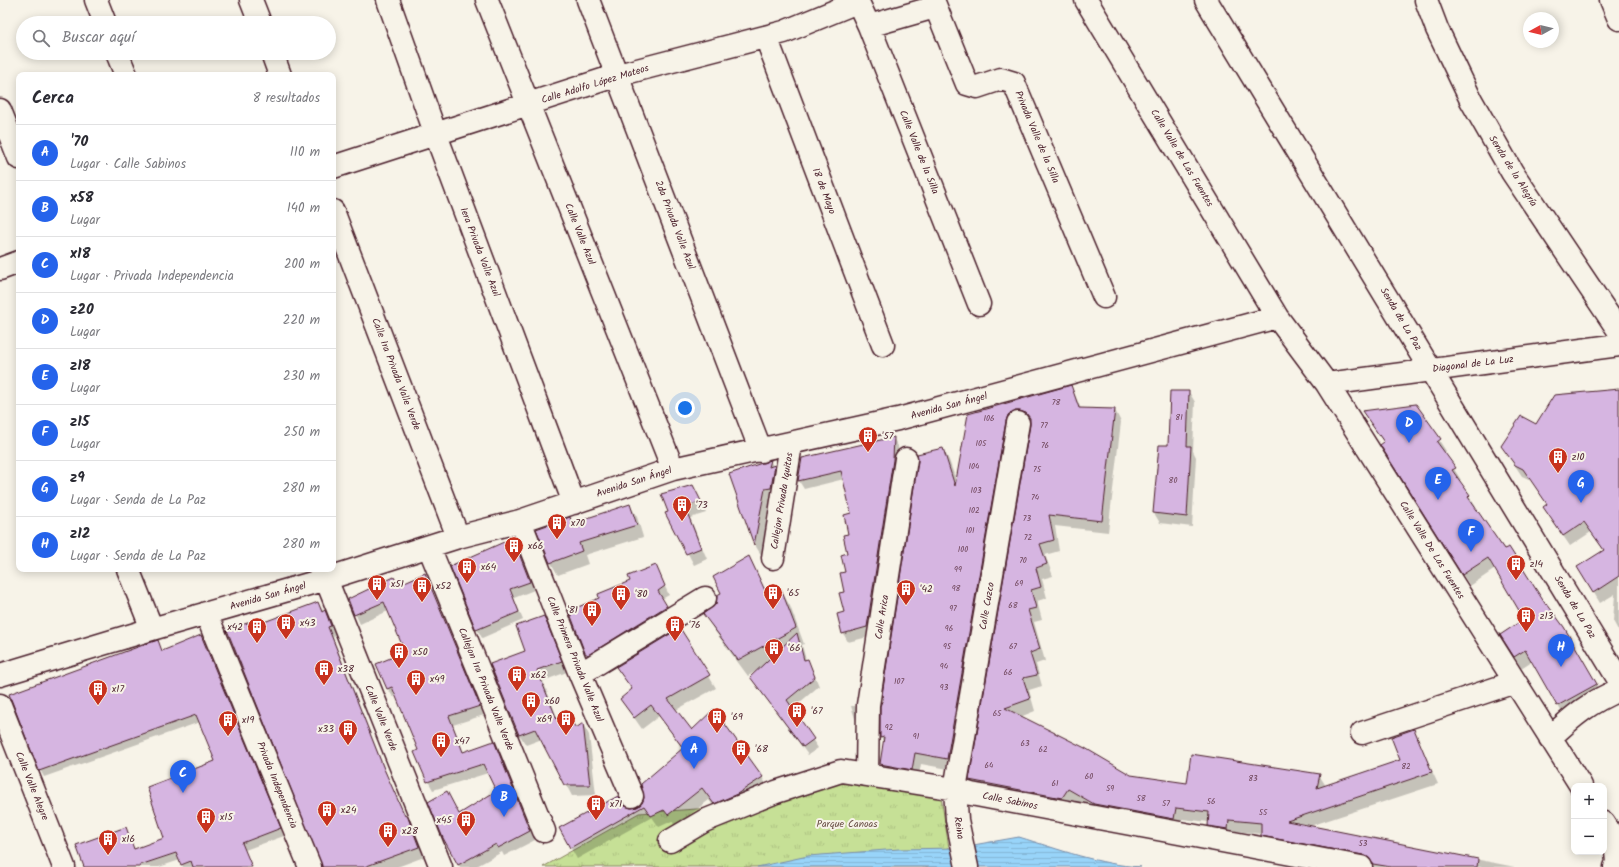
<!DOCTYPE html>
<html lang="es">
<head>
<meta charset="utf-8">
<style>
	:root { --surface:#fff; --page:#f7f7f7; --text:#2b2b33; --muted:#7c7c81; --line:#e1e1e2; --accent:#2563eb }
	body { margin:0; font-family:Kalam,sans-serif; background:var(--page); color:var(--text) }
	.controls { position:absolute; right:12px; bottom:12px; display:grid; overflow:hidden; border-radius:8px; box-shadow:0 2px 10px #0003 }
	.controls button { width:36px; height:36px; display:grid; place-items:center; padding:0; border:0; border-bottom:1px solid var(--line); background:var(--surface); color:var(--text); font:20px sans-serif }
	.compass { position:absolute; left:1523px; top:12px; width:36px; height:36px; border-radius:50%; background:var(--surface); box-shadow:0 2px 10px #0003; rotate:262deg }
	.you { position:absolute; left:685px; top:408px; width:14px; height:14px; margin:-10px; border:3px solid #fff; border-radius:50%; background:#1a73e8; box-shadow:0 0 0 6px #1a73e833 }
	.badge { display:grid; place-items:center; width:26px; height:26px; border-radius:50%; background:var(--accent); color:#fff; font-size:13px; font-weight:700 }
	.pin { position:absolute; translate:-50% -33px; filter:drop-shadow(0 1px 2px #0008) }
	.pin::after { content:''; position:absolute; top:21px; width:14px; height:12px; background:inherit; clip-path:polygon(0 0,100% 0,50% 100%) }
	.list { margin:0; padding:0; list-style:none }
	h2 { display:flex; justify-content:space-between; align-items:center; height:52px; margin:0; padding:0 16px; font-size:17px }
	h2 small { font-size:13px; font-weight:400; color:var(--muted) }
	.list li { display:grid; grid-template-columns:26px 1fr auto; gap:12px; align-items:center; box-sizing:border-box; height:56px; padding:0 16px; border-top:1px solid var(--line) }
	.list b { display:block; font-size:15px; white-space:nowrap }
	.list p { margin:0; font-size:13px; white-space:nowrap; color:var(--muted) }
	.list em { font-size:13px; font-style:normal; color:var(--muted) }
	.icon { flex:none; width:22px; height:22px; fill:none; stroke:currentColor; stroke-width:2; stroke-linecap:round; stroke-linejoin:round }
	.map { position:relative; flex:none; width:1619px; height:867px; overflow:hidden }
	.search { position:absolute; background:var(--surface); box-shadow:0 2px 10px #0003; left:16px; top:16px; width:320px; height:44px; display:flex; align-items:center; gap:10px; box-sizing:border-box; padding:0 14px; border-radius:22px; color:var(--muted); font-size:15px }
	.panel { position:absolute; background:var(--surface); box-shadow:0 2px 10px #0003; left:16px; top:72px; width:320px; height:500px; border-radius:8px }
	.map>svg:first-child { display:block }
</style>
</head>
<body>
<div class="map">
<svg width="1619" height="867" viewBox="0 0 1619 867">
	<defs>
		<pattern id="park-tufts" width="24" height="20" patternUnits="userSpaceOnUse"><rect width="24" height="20" fill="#c6e096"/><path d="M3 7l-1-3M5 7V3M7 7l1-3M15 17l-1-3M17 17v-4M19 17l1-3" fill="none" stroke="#acc081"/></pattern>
		<pattern id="water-rules" width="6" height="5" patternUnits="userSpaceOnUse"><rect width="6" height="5" fill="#98d4f9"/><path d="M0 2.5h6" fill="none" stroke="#84b6d6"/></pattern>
	</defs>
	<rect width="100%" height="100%" fill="#f7f3e8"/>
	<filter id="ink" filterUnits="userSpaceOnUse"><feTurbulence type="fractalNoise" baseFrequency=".025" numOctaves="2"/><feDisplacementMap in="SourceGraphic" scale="8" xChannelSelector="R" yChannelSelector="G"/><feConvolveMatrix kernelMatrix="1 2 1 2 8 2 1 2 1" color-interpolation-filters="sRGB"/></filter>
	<g filter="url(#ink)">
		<path fill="url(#park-tufts)" stroke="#888060" d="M846,780L941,797L952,867H543L639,813L725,807Z"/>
		<path fill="url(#water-rules)" stroke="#798ca7" d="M1019,837C1058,849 1100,865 1141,867H757L808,856L899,849L956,848Z"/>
		<path fill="#0003" d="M1071,386L1081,409L1115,410L1121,422L1108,532L1055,526L1059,551L1045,555L1053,576L1042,579L1047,598L1037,601L1042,620L1034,622L1045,661L1036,664L1042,686L1029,690L1035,711L1020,717L1131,776L1187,785L1319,775L1326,786L1402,761L1413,730L1438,784L1310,826L1515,867H1373L1268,847L1262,834L1235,831L1234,840L1216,837L1209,822L1182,819L1180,830L1101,815L1074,800L1069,809L977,791L970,779L1031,424L1028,422L954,770L921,764L918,781L887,776L881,764L884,743L881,738L943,449L949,460L957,483L969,414Z
			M1619,390V632L1613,621L1615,594L1600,603L1585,578L1604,551L1591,532L1570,546L1551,518L1548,505L1531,480L1522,476L1502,446L1536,425Z
			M1189,392L1195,402L1193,451L1196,457L1192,527L1160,523L1154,513L1169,446Z
			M1416,405L1446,451L1444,453L1461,480L1459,481L1476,507L1474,508L1563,628L1602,695L1564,716L1532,661L1521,668L1508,646L1525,620L1495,569L1470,586L1388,457L1384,443L1363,412Z
			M893,438L898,446V469L872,636L848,642L843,633L846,573L852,513L844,479L804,489L799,481L802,458Z
			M770,461L783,481L763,558L755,545L731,474Z
			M693,486L706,513L690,518L707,559L694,565L667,514Z
			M630,505L637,517L643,537L585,555L588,564L558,575L551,563L538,529L572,524Z
			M513,539L534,590L514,598L523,620L482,638L477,629Z
			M748,557L770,600L781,591L790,606L804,644L802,645L806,660L812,669L819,686L792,709L818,748L808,755L756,685L751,677L756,671L748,676L714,630L704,614L717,605L722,593Z
			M655,566L669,595L662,599L671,615L591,661L586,652L601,599Z
			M425,575L484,715L453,725L464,753L494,743L535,840L504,856L502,852L475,867H460L444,837L459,815L497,792L488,773L433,790L428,781L419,751L396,696L393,697L388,689L406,652L388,611L360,624L349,600L398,586Z
			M318,603L330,621L336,636L333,637L389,780L406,816L412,826L424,857L397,867H323L264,623Z
			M544,618L550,628L567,672L543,681L559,722L575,730L583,724L589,735L596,795L572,796L542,739L526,745L519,734L526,651Z
			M680,629L716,688L676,710L692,731L762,777L769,789L721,815L709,800L675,826L672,821L659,827L652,817L577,859L560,829L638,808L643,804L683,749L659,716L642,729L621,699L632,690L617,667Z
			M201,636L284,836L245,850L252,867H183L180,860L159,867H85L125,828L135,850L165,838L216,761L200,722L44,777L40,770L158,641L163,652Z
			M851,706H855L858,711V728Z"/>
		<path fill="#d6b5e1" stroke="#4a1f2b" d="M1071,385L1079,408L1115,409L1102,521L1049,515L1054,540L1040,544L1047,564L1036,568L1041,587L1031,590L1036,608L1028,610L1040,649L1030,653L1037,675L1023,678L1030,699L1005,708L1085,748L1131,775L1187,783L1191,754L1320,774L1317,788L1400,760L1391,737L1414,729L1432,772L1287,821L1478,859L1477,867H1391L1373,864L1369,858L1363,855L1261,836V823L1229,820L1228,829L1208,826L1209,812L1176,808L1174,819L1094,804L1068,789L1062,798L969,780L1030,425V418L1026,413L1020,411H1013L1008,415L1006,421L947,759L915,753L912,770L880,764L884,737L880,738V706L883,699L882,695L918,461L917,454L943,448L955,486L968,414Z
			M1619,389V576L1593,593L1577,567L1604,550L1584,522L1563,536L1543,507L1547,504L1523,469L1515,465L1501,446L1521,416L1536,424L1554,395Z
			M1170,391H1189L1187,446H1191L1187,517L1153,513L1159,445H1168Z
			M1416,404L1441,439L1437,442L1456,468L1452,470L1470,495L1468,497L1504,549L1509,547L1546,605L1547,604L1564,627L1597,684L1557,706L1525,650L1514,657L1500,635L1524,619L1488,558L1462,575L1380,445L1384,442L1362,411Z
			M894,437L893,460L867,627L842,634L837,614L844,612L839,593L844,592L840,573L845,572L841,555L847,553L843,535L848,534L844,515L851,513L841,471L798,481L802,458Z
			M771,460L769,467L775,465L771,488L765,489L754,545L729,474Z
			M693,485L701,501L685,507L701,548L686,554L665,513L668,512L661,494Z
			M630,504L637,525L579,543L582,551L550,563L536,529L570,517L572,523Z
			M513,538L530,582L510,589L519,612L476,630L450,566Z
			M749,556L769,599L781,589L796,628L738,660L703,614L716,604L717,595L721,593L713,577Z
			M656,565L665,586L658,591L667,606L588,655L585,653L569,611L599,598L598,594L630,581L628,576Z
			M425,573L480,706L449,716L463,752L494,741L530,831L498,848L496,844L458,865L443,838L428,802L447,791L459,814L496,791L483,764L427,782L414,752L418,750L392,687L387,689L376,664L405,652L384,602L354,615L348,599L394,577L398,585Z
			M318,602L322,612L325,610L331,626L328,627L384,769L405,816L407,815L419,847L364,867H322L227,630L262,618L264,622Z
			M544,616L562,661L537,670L558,722L566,714L576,728L583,723L590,785H564L535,729L519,735L490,664L525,651L516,626Z
			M680,628L710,675L668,699L692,730L714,709L763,777L737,794L714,804L702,788L668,815L664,810L651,816L644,806L570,848L559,828L618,796L625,806L631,808L637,807L642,803L644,798L641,784L683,748L651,705L634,718L620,699L632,689L616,667Z
			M797,633L804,660L808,659L815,677L787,700L814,739L803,747L750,677Z
			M201,635L281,828L242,843L252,867H193L191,861L181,865L176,853L140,865V867H84L76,845L126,827L134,849L164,838L147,787L215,761L196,715L39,771L9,694L146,644L158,640L162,651Z"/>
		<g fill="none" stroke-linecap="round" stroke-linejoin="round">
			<defs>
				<path id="minor" d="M96,0L105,23
					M251,0L260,23
					M388,0L436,135L574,503
					M487,0L673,469
					M588,0L761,451
					M857,0L869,26L979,304
					M933,0L967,84L977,87L1001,79L1014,83L1104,297
					M1086,0L1277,317L1327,384L1581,786
					M1206,0L1619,680
					M1426,0L1437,29L1471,100L1512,172L1619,331
					M1611,0L1619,19
					M869,26L935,7
					M766,37L883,345
					M117,53L126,75
					M272,53L280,75
					M0,110L19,158
					M333,167L618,75L784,32L857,2
					M333,211L458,537
					M0,269L19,262
					M1327,384L1619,345
					M520,521L580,674L632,796
					M429,547L544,831
					M773,558L791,444
					M128,569L152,629
					M322,569L441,867
					M206,613L310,867
					M580,674L705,598
					M0,675L152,629L326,579L458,537L520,521L673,469L898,419L1277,317
					M0,705L64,867
					M1362,733L1515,682
					M1550,738C1573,716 1590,702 1619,690
					M867,775L868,705L906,459
					M1604,823L1615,840
					M670,841L704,821L776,792L841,771L955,789L971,794L1361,867
					M967,867L957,820L955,789L1018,423
					M1615,867L1617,863L1615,840L1619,838"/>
			</defs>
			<use href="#minor" stroke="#4a1f2b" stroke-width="25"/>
			<use href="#minor" stroke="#f7f3e8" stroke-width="22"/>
		</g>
	</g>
	<defs>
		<symbol id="building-pin" viewBox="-11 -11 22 30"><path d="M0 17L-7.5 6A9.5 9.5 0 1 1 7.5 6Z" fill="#c8321e" stroke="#f7f3e8"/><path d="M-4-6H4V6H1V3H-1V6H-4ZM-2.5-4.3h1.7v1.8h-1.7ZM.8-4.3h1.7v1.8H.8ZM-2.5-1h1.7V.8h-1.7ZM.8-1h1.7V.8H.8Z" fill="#fff"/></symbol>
	</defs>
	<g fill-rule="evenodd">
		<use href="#building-pin" x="857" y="425" width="22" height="30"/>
		<use href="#building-pin" x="1547" y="446" width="22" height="30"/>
		<use href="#building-pin" x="671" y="494" width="22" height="30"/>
		<use href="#building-pin" x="546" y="512" width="22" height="30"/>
		<use href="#building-pin" x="503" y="535" width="22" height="30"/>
		<use href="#building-pin" x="1505" y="553" width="22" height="30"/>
		<use href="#building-pin" x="456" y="556" width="22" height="30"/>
		<use href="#building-pin" x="366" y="573" width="22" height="30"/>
		<use href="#building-pin" x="411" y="575" width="22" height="30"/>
		<use href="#building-pin" x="895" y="578" width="22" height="30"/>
		<use href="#building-pin" x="762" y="582" width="22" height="30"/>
		<use href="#building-pin" x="610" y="583" width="22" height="30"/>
		<use href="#building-pin" x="581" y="599" width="22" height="30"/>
		<use href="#building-pin" x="1515" y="605" width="22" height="30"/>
		<use href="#building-pin" x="275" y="612" width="22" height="30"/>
		<use href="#building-pin" x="664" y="614" width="22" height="30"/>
		<use href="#building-pin" x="246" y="616" width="22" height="30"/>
		<use href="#building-pin" x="763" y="637" width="22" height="30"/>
		<use href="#building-pin" x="388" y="641" width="22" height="30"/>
		<use href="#building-pin" x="313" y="658" width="22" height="30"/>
		<use href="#building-pin" x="506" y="664" width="22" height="30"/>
		<use href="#building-pin" x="405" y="668" width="22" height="30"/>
		<use href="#building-pin" x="87" y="678" width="22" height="30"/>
		<use href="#building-pin" x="520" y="690" width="22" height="30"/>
		<use href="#building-pin" x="786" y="700" width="22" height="30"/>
		<use href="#building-pin" x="706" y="706" width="22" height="30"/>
		<use href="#building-pin" x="555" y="708" width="22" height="30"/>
		<use href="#building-pin" x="217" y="709" width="22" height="30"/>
		<use href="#building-pin" x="337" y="718" width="22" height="30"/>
		<use href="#building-pin" x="430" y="730" width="22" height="30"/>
		<use href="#building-pin" x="730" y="738" width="22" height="30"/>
		<use href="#building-pin" x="585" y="793" width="22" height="30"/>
		<use href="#building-pin" x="316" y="799" width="22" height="30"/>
		<use href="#building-pin" x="195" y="806" width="22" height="30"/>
		<use href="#building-pin" x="455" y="809" width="22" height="30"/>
		<use href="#building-pin" x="377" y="820" width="22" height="30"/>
		<use href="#building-pin" x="97" y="828" width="22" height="30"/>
	</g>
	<g text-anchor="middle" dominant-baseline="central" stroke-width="4" stroke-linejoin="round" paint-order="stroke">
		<g font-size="8" fill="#6d4458">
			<text x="1056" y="402">78</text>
			<text x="1179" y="417">81</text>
			<text x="989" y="418">106</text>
			<text x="1044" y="425">77</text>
			<text x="981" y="443">105</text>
			<text x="1045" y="445">76</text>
			<text x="974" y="466">104</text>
			<text x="1037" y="469">75</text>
			<text x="1173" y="480">80</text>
			<text x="976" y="490">103</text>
			<text x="1035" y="497">74</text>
			<text x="974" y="510">102</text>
			<text x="1027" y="518">73</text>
			<text x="970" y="530">101</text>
			<text x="1028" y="537">72</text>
			<text x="963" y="549">100</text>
			<text x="1023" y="560">70</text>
			<text x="958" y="569">99</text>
			<text x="1019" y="583">69</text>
			<text x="956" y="588">98</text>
			<text x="1013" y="605">68</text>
			<text x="953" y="608">97</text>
			<text x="949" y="628">96</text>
			<text x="947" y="646">95</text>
			<text x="1013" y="646">67</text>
			<text x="944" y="666">94</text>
			<text x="1008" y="672">66</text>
			<text x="899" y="681">107</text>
			<text x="944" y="687">93</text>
			<text x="997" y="713">65</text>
			<text x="889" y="727">92</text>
			<text x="916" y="736">91</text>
			<text x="1025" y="743">63</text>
			<text x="1043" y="749">62</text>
			<text x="989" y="765">64</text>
			<text x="1406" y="766">82</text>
			<text x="1089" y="776">60</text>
			<text x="1253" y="778">83</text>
			<text x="1055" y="783">61</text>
			<text x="1110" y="788">59</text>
			<text x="1141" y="798">58</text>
			<text x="1211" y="801">56</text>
			<text x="1166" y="803">57</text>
			<text x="1263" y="812">55</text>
			<text x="1363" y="843">53</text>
		</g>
		<g font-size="10" fill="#4a1f2b" stroke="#f7f3e8">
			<text transform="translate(595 84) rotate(-17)">Calle Adolfo López Mateos</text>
			<text transform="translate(1037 137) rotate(67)">Privada Valle de la Silla</text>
			<text transform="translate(919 152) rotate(68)">Calle Valle de la Silla</text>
			<text transform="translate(1182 158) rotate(59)">Calle Valle de Las Fuentes</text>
			<text transform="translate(1513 171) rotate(58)">Senda de la Alegría</text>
			<text transform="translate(824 191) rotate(69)">18 de Mayo</text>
			<text transform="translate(675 225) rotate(69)">2da Privada Valle Azul</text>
			<text transform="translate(580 234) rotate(68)">Calle Valle Azul</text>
			<text transform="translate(480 252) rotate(69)">1era Privada Valle Azul</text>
			<text transform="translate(1401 319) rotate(59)">Senda de La Paz</text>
			<text transform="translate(1473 364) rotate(-7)">Diagonal de La Luz</text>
			<text transform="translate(396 374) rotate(69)">Calle 1ra Privada Valle Verde</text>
			<text transform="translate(949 406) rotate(-15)">Avenida San Ángel</text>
			<text transform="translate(634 482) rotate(-18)">Avenida San Ángel</text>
			<text transform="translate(782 501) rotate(-81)">Callejon Privada Iquitos</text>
			<text transform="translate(1432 550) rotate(58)">Calle Valle De Las Fuentes</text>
			<text transform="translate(268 596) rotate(-16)">Avenida San Ángel</text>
			<text transform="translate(987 606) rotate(-80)">Calle Cuzco</text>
			<text transform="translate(1575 607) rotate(59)">Senda de La Paz</text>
			<text transform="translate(882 617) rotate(-81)">Calle Arica</text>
			<text transform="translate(575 659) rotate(68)">Calle Primera Privada Valle Azul</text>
			<text transform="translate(486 689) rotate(68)">Callejon 1ra Privada Valle Verde</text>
			<text transform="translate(381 718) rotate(68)">Calle Valle Verde</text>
			<text transform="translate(277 785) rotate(68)">Privada Independencia</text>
			<text transform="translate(32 786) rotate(68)">Calle Valle Alegre</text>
			<text transform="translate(1010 801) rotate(11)">Calle Sabinos</text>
			<text transform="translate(959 828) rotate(81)">Reina</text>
		</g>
		<g font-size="10" fill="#4a1f2b" stroke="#f7f3e8" text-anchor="start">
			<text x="882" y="436">'57</text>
			<text x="1572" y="457">z10</text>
			<text x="696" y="505">'73</text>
			<text x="571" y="523">x70</text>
			<text x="528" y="546">x66</text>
			<text x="1530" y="564">z14</text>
			<text x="481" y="567">x64</text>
			<text x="391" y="584">x51</text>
			<text x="436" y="586">x52</text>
			<text x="920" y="589">'42</text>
			<text x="787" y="593">'65</text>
			<text x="635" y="594">'80</text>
			<text x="578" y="610" text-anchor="end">'81</text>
			<text x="1540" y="616">z13</text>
			<text x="300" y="623">x43</text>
			<text x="689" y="625">'76</text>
			<text x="243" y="627" text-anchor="end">x42</text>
			<text x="788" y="648">'66</text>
			<text x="413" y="652">x50</text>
			<text x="338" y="669">x38</text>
			<text x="531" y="675">x62</text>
			<text x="430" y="679">x49</text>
			<text x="112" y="689">x17</text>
			<text x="545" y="701">x60</text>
			<text x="811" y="711">'67</text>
			<text x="731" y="717">'69</text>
			<text x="552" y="719" text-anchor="end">x69</text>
			<text x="242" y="720">x19</text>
			<text x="334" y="729" text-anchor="end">x33</text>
			<text x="455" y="741">x47</text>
			<text x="755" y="749">'68</text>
			<text x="610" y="804">x71</text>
			<text x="341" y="810">x24</text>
			<text x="220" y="817">x15</text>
			<text x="452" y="820" text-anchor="end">x45</text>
			<text x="402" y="831">x28</text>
			<text x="122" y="839">x16</text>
		</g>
		<g font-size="10" fill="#694f46" stroke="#f7f3e8">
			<text x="847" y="824">Parque Canoas</text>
		</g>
	</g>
</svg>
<div class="controls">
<button>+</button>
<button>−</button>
</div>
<svg class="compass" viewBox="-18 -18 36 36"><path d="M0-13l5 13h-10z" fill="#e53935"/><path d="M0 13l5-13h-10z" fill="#7c7c81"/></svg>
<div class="you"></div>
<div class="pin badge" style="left:694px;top:769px">A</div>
<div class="pin badge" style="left:504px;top:817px">B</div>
<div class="pin badge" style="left:183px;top:793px">C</div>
<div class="pin badge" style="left:1409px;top:443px">D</div>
<div class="pin badge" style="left:1438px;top:500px">E</div>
<div class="pin badge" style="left:1471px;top:552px">F</div>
<div class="pin badge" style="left:1581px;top:503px">G</div>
<div class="pin badge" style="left:1561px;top:667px">H</div>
<div class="search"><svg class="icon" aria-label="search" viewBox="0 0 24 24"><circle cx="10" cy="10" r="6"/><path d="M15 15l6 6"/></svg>Buscar aquí</div>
<section class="panel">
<h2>Cerca<small>8 resultados</small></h2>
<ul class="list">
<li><span class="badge">A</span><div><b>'70</b><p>Lugar · Calle Sabinos</p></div><em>110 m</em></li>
<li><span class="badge">B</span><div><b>x58</b><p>Lugar</p></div><em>140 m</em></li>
<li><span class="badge">C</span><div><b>x18</b><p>Lugar · Privada Independencia</p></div><em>200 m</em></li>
<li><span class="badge">D</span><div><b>z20</b><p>Lugar</p></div><em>220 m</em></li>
<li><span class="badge">E</span><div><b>z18</b><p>Lugar</p></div><em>230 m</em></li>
<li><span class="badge">F</span><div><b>z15</b><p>Lugar</p></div><em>250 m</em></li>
<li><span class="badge">G</span><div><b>z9</b><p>Lugar · Senda de La Paz</p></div><em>280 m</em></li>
<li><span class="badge">H</span><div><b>z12</b><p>Lugar · Senda de La Paz</p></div><em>280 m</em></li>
</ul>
</section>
</div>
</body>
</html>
